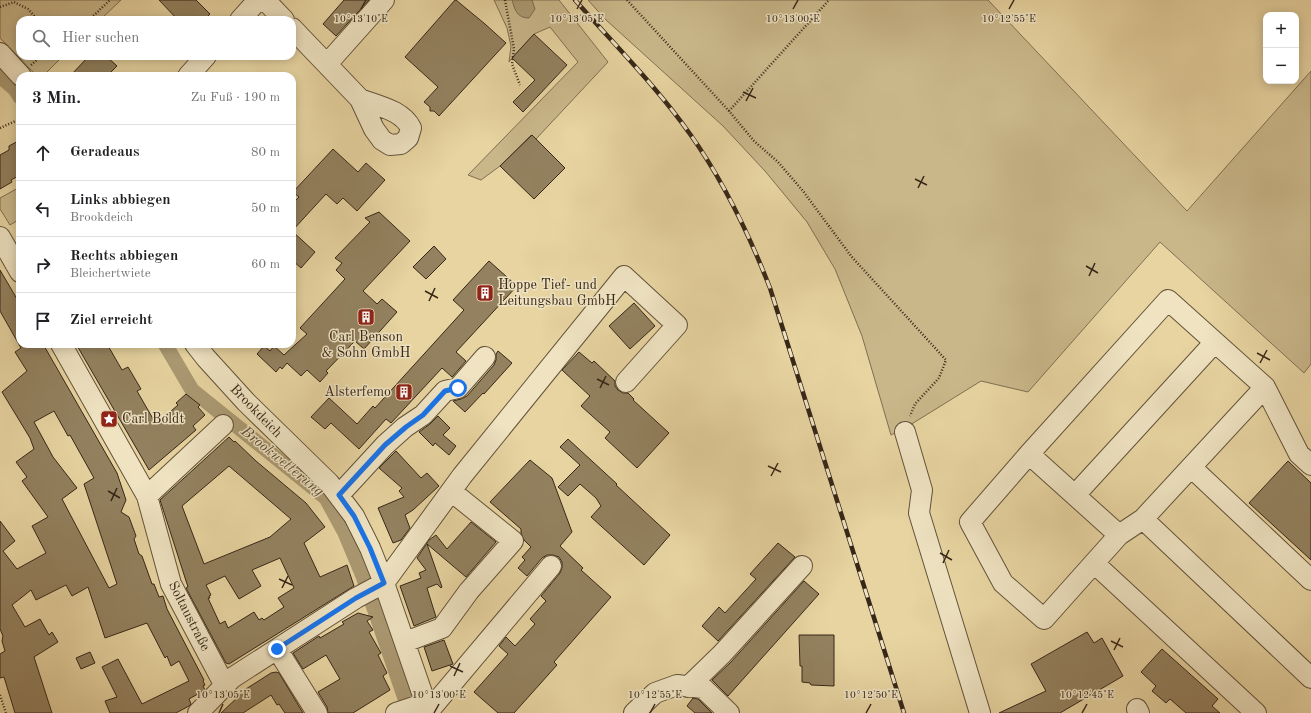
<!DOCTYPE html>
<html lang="de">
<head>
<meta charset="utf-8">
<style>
	:root { --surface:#fff; --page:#f6f6f6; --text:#202124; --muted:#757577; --line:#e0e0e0 }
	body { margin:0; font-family:"Old Standard TT",serif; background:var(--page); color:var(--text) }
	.controls { position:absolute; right:12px; top:12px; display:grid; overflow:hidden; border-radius:8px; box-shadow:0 2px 10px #0003 }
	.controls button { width:36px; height:36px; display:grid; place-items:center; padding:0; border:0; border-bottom:1px solid var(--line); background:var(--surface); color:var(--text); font:20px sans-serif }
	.stop { position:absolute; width:12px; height:12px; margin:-9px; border:3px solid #1a73e8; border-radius:50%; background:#fff }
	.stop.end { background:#1a73e8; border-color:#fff; box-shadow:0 1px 4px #0008 }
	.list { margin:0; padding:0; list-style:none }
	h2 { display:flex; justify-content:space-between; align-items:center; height:52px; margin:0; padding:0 16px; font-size:17px }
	h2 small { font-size:13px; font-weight:400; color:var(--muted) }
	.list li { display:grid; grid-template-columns:26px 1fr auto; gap:12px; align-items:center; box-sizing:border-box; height:56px; padding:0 16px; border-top:1px solid var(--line) }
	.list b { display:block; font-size:15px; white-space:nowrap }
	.list p { margin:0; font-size:13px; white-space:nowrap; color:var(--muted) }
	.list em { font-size:13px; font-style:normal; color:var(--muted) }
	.icon { flex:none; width:22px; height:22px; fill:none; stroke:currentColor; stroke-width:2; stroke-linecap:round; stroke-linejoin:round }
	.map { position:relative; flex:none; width:1311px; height:713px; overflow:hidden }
	.search { position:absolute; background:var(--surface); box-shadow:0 2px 10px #0003; left:16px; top:16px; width:280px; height:44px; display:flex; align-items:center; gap:10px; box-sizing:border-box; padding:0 14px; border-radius:12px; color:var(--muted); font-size:15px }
	.panel { position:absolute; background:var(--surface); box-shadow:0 2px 10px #0003; left:16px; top:72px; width:280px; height:276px; border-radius:12px }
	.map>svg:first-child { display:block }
</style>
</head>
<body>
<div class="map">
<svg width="1311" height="713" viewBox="0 0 1311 713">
	<rect width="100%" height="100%" fill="#e7d4a1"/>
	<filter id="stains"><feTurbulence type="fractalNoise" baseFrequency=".005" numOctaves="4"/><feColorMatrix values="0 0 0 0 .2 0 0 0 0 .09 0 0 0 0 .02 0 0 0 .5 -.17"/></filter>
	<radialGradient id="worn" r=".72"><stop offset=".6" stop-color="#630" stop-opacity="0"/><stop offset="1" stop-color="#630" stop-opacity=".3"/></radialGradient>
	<path fill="#c9b78a" stroke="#806f51" d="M0,0H121L100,20H20V56H63L43,76H37L0,38Z
		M494,0H559L608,62L536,139L531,135L500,166L481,180L468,175L578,62L550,27L534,34L512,58L509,62L511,46L507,28Z
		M588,0H988L1187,211L1311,71V364L1304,373L1160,242L1028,392L981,381L910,425L891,435L862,336L835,269L807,222L765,171L723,126L605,19Z
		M20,187V219L10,225L0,209V198Z"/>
	<path fill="#ab9972" stroke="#7d6b4e" d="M512,0H532L535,9L529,18C517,18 515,10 512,0Z"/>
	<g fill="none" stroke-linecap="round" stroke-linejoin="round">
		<path stroke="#ab9972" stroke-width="15" d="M0,76L15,89L20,97
			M165,344L192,390L326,498L345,533L363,576L410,713"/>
	</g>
	<path fill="#93815f" stroke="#372718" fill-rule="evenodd" d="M159,0H196L210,14L204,20H178Z
		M344,0H369L336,36L323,24Z
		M455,0H456L485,24L506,43L439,116L434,111H430V107L424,102L438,87L405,57Z
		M534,34L567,65L523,112L513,102L535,80L512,58Z
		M89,56H106L117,66L107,76H70Z
		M532,135L565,168L534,199L500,166Z
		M20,140V175L11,180L12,182L0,189V155L9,150V146Z
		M333,149L358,172L366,163L385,180L357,211L343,198L337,204L326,194L292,231L315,252L301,268L292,260V204L299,197L293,192Z
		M379,212L410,241L363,291L377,304L382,299L397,312L364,349L355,341L326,371L328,373L320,382L307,370L301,376L287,363L282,369L280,367L276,372L257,354L264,346L270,351L274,346L284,355L307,334L300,328L345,279L336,270L342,263L335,258L370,222L365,218Z
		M434,246L446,259L426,279L413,267Z
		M489,261L517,286L456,352L466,361L452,377L442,368L391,423L386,419L359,449L331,423L325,429L311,417L329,398L357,424L373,406L375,408L464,310L453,300Z
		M0,270L20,304V344H43L117,473L126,500L121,512L129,517L136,536L134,539L139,554L142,556L152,584H154L159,597L163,596L167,609L204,680L203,681L205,685L203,686L205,690L189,699L191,704L189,706L176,713H110L105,701L117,697L102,667L118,659L142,704L189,681L179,661L171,666L167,656L165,658L147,623L105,638L88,587L72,596L66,585L36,600L31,590L12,605L25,627L40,619L49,635L52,632L58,642L34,657L52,713H15L4,677L0,678V654L5,651L2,641L3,636L0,629V521L15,541L3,551L17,569L46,553L32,526L48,517L22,481L27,477L16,462L34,449L30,438L2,392L27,371L15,352L21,348L0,311ZM54,411L68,436L70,435L94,478L84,484L117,584L109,588L62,499L77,488L53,457L34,422Z
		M634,303L655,326L630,349L609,326Z
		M76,344H107L122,370L128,367L141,389L137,391L156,424L178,405L176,403L186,394L200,405L198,407L205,415L193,426L196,430L149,470Z
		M498,351L512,363L484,394L483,393L465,412L453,401L461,399L467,396L494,365L496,360V354Z
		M579,352L592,363L594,361L615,381V386L618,390L623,393H628L634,399L633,400L669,433L637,468L605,438L610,432L581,406L590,396L562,370Z
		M438,416L450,428L443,435L456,446L449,455L435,443L433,446L419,432L430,424Z
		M229,437L234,442L235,441L256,461L306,503L325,527L304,543L320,577L347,565L354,586L229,664L226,663L186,588L188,587L160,500ZM229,466L291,519L270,537L204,564L182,506ZM280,558L294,588L278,598L284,607L264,620L262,618L259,620L254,612L228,628L225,621L220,624L208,598H210L209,596L211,595L206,585L225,576L239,599L261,586L252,570Z
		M568,439L617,484L616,485L670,535L644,565L591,517L601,506L596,498L580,484L568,496L558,487L580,465L560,447Z
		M396,451L421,478L427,473L439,486L413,510L405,515L410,528L401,540L393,543L378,508L404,497L399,491L402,488L379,468Z
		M530,460L552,478L572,532L560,546L583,568L581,570L611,597L554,662L557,665L514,713H498L474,692L508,654L499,646L506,637L515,646L535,624L530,619L546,601L541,596L560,573L562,568V562L559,557L553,555H547L542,558L527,576L518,568L525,560L522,557L531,547L524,540L521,533V529L490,502Z
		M1288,461L1311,483V560L1249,503Z
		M471,522L496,542L466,577L427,544L442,587L441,588L437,584L427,588L436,617L414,626L400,586L421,578L419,573L426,570L417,558L429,540L436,535L447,549Z
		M778,543L795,557L718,641L702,626L719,607L725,613L756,579L750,574Z
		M804,581L819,594L728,696L712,680L731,662Z
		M358,613L373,617L367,621L373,630L369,632L381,653L378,655L387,673L383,676L390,690L353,713H328L327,707L318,692L340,679L326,655L303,669L293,653L319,636L320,638L344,624L342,622Z
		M1087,632L1094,643L1102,638L1123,676L1060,713H999L1046,691L1031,664Z
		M799,635H834V686L811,685L810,683L802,682V666H800Z
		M444,640L453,664L432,671L424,647Z
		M1162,649L1218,699L1212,706L1220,713H1186L1170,699L1166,703L1152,691L1156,686L1141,672Z
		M90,652L95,663L81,669L76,658Z
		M276,672L279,673L303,713H285L279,704L277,705L271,695L243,713H221L239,696L238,694L271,673Z
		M693,698L698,699L712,713H695L687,706Z"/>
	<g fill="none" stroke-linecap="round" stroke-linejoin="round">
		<defs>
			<path id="minor" d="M265,0L284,20
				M240,20L258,0
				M292,28L360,99L374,129L382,140L390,145L401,144L408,138L411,128C402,110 378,106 360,99
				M0,53L21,76
				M327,64L384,0
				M188,76L206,56
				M0,237L20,272
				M61,344L147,496L171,584L225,686
				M195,344L206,358L246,402L329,483L354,516L370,548L384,583L429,713
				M1265,387L1143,519L1119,535L1044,619L1003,583L970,522L1029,454L1168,300L1265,387L1299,454L1311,465
				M905,432L922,490L919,513L980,713
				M1029,454L1119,535
				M1191,467L1311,580
				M339,495L385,445L405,427L423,415L445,391L458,388L485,357
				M1075,495L1215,342
				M147,496L223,425
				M1143,519L1311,678
				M1094,563L1256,713
				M405,642L442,628L469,591L513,541L451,491
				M277,649L317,713
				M688,687L722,654L802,566
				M1137,709L1139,713
				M428,712L551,566
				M198,713L232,678L356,598L384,583L462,476L624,276L677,325L626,382
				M396,713L426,703
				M634,713L655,693L677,685L703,688L729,713"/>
		</defs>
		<use href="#minor" stroke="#63523a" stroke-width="22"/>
		<path stroke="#372718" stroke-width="2.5" stroke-dasharray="1 2" stroke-linecap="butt" d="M505,0L514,49L512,64L520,85
			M627,0L729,111L754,141L778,162L803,191L851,256L946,360L939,378L915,404L910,416
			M0,7L14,2L28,9L38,20
			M89,20L110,0
			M31,65L41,56
			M729,111L829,0
			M0,128L20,119
			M0,695L6,713"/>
		<use href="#minor" stroke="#efe3c2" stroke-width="20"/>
		<defs>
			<path id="rail" d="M575,0C614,44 656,86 690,134C724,182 749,234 770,288L904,713"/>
		</defs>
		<use href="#rail" stroke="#372718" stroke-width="4.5"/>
		<use href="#rail" stroke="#efe3c2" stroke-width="3" stroke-dasharray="9" stroke-linecap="butt"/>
	</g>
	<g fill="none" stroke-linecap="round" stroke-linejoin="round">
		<path stroke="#1a73e8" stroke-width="5" d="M277,649L356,598L384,583L370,548L354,516L339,495L385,445L406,427L423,415L445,391L458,388"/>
	</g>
	<path fill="none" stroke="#372718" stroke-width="1.5" d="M361,9L366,0M577,9L582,0M793,9L798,0M1009,9L1014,0M743,92L756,98M746,101L753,88M915,179L927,185M918,188L924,176M1086,266L1098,273M1089,276L1095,263M425,291L438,298M429,301L435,288M1257,353L1270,360M1260,363L1267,350M597,379L609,385M600,388L606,376M768,466L781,472M771,476L778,463M108,491L120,498M111,501L117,488M940,553L952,560M943,563L949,550M279,579L292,585M282,588L288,576M1111,641L1123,647M1114,650L1120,638M450,666L463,672M454,676L460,663M219,713L223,704M434,713L439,704M650,713L655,704M866,713L871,704M1082,713L1087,704"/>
	<defs>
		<symbol id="building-square" viewBox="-11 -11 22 22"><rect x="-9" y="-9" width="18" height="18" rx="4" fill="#8f2418" stroke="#efe3c2"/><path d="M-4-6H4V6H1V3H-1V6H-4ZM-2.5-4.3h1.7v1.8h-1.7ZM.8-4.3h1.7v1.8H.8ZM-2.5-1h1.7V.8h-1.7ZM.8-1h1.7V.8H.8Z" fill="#fff"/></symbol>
		<symbol id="sight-square" viewBox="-11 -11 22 22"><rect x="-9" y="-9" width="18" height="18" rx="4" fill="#8f2418" stroke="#efe3c2"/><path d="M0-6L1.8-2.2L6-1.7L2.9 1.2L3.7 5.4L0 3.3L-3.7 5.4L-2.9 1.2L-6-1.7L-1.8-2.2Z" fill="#fff"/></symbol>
	</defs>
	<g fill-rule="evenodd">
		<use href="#building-square" x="475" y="283" width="20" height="20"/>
		<use href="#building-square" x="356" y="307" width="20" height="20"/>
		<use href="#building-square" x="394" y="382" width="20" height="20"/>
		<use href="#sight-square" x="99" y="409" width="20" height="20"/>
	</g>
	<g text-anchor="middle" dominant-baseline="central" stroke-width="3" stroke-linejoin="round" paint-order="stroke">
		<g font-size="14" fill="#372718" stroke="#efe3c2" text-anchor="start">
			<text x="498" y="285">Hoppe Tief- und<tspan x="498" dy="16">Leitungsbau GmbH</tspan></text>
			<text x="366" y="337" text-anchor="middle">Carl Benson<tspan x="366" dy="16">&amp; Sohn GmbH</tspan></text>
			<text x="391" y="392" text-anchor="end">Alsterfemo</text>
			<text x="122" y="419">Carl Boldt</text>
		</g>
		<g font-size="14" fill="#372718" stroke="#efe3c2">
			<text transform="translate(256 411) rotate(46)">Brookdeich</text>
			<text transform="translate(189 616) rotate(63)">Soltaustraße</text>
		</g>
		<g font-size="15" font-style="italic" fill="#5a4933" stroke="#efe3c2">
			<text transform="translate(282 462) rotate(39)">Brookwetterung</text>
		</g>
	</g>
	<g font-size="10" text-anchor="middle" fill="#372718" stroke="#efe3c2" stroke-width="3" stroke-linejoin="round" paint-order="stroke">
		<text x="361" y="22">10°13'10"E</text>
		<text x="577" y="22">10°13'05"E</text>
		<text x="793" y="22">10°13'00"E</text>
		<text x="1009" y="22">10°12'55"E</text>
		<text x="223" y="698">10°13'05"E</text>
		<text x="439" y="698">10°13'00"E</text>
		<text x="655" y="698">10°12'55"E</text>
		<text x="871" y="698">10°12'50"E</text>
		<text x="1087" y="698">10°12'45"E</text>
	</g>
	<rect width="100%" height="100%" filter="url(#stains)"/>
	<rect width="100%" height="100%" fill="url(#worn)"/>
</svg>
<div class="controls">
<button>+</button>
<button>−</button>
</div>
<div class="stop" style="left:458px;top:388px"></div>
<div class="stop end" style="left:277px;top:649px"></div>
<div class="search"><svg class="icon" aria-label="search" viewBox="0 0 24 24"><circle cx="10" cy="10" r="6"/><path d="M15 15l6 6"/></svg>Hier suchen</div>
<section class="panel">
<h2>3 Min.<small>Zu Fuß · 190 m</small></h2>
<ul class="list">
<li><svg class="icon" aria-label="ahead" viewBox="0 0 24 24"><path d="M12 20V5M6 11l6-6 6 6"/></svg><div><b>Geradeaus</b></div><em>80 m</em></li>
<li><svg class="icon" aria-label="left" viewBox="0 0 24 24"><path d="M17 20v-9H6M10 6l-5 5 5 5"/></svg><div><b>Links abbiegen</b><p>Brookdeich</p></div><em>50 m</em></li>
<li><svg class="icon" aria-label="right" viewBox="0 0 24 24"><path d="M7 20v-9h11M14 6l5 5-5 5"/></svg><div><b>Rechts abbiegen</b><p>Bleichertwiete</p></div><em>60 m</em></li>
<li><svg class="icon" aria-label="arrive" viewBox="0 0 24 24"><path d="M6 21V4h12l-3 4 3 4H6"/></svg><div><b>Ziel erreicht</b></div></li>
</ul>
</section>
</div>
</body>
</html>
